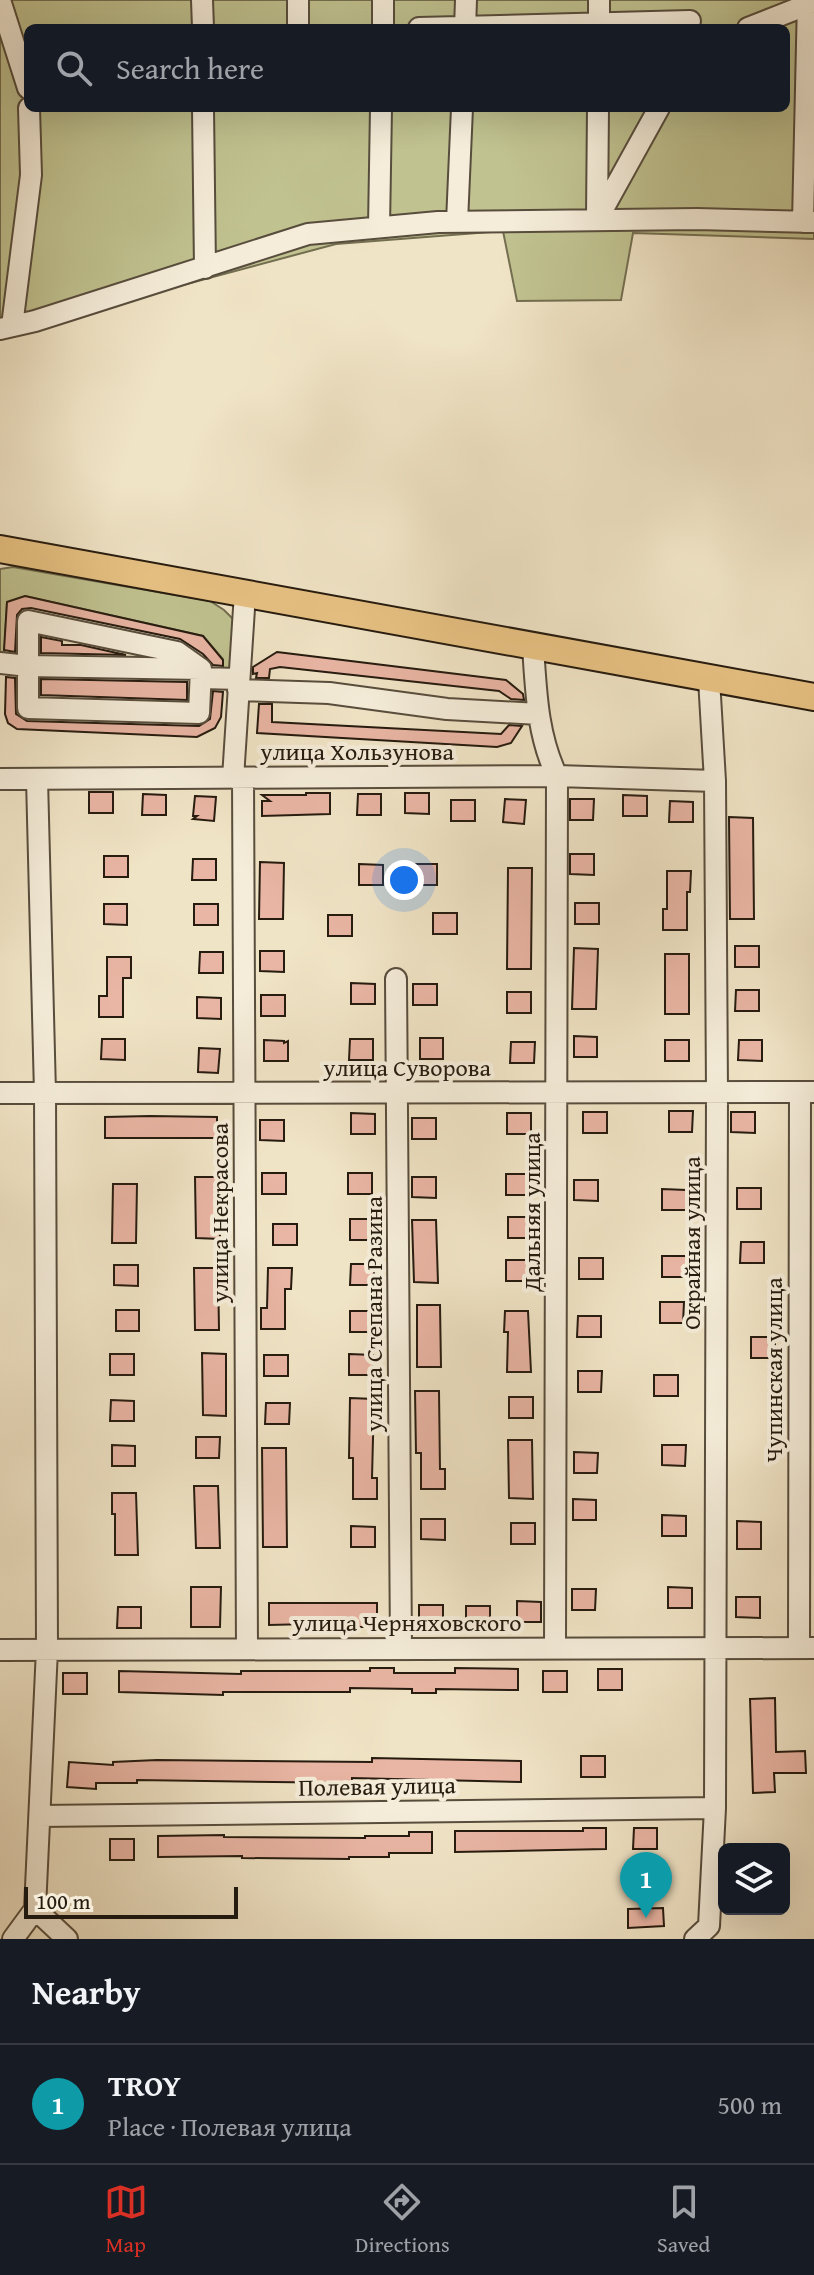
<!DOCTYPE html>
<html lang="en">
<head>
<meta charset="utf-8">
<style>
	:root { --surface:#171b24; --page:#242831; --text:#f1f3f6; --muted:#9ea1a6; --line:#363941; --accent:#d93025 }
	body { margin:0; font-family:"Gentium Book Plus",serif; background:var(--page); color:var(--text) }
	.controls { position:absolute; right:24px; bottom:24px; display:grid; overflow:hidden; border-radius:12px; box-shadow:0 8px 32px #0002 }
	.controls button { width:72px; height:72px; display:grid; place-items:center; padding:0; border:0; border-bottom:2px solid var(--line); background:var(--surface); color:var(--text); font:40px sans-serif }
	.scale { position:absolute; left:24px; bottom:20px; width:214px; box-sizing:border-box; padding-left:8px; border:4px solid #261b0f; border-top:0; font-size:22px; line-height:28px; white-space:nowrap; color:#261b0f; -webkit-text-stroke:6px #f5edda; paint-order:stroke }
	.you { position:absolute; left:404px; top:880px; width:28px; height:28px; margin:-20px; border:6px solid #fff; border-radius:50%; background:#1a73e8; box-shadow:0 0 0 12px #1a73e833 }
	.badge { display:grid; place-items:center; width:52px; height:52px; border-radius:50%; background:var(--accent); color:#fff; font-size:26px; font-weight:700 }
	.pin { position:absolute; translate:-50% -66px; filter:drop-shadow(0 2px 4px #0008) }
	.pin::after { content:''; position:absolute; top:42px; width:28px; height:24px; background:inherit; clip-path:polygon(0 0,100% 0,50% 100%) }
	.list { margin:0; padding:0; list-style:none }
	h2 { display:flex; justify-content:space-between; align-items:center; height:104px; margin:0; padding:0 32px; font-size:34px }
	h2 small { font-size:26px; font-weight:400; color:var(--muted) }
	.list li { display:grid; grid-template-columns:52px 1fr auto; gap:24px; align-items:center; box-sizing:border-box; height:120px; padding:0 32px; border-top:2px solid var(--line) }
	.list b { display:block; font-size:30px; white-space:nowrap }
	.list p { margin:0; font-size:26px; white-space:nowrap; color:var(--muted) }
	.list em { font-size:26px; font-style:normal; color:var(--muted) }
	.icon { flex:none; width:44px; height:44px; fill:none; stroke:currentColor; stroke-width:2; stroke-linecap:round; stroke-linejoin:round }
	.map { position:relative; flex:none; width:814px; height:1939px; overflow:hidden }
	.search { position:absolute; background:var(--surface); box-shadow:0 8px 32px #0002; left:24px; right:24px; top:24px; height:88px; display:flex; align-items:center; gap:20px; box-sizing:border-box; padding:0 28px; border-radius:12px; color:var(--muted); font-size:30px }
	.sheet { height:224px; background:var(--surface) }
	nav { display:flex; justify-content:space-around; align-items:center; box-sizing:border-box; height:112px; border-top:2px solid var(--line); background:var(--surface); font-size:22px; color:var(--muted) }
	nav a { display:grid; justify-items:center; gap:4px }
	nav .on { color:var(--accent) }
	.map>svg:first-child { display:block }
</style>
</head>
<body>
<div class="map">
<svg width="814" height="1939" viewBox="0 0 814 1939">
	<rect width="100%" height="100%" fill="#f0e4c6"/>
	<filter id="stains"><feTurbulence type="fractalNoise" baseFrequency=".0025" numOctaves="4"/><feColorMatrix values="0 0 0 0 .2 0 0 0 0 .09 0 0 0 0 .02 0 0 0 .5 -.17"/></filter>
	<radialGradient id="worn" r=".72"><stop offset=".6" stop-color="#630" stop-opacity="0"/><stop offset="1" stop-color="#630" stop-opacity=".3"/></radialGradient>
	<path fill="#c0c290" stroke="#736e50" stroke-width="2" fill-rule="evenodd" d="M0,0H814V239L633,233L621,300L517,301L503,231L336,244L0,334ZM28,28H786V108H28Z
		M13,567L210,601L224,610L236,622L233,668L223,673V659L203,636L25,596L7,602L4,658L0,657V569Z"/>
	<path fill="#e9b5a4" stroke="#261b0f" stroke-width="2" d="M25,596L203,636L223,660V666L213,665L203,654L180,639L31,608L22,609L17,615L15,652L4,650L7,602Z
		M41,637L62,641V645H81L126,655L41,653Z
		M277,652L506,680L523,694L524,700L511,699L499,691L280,667L270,669L269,678H256L257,673L253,674V667Z
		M6,677L15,678L16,714L27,721L199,726L210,719L213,691L223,692L221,717L215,728L197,737L17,729L8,723L5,714Z
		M41,679L187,682V700L41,695Z
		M259,704H272V722L501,734L509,725L522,726L511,743L497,747L257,733Z
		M89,792H113V813H89Z
		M306,793H330V814L262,816V801H270L262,795H306Z
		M405,793H429V814L405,813Z
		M143,794L166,795V815H142Z
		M358,794H381V815H357Z
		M623,795L647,796V816H623Z
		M195,796L216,797L214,821L193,819L197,816H193Z
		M505,799L526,800L524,824L503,822Z
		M570,799H594L593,820H570Z
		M451,800H475V821H451Z
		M670,801L693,802V822H669Z
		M729,817L753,818L754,919H730Z
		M570,854H594V875L570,874Z
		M104,856H128V877H104Z
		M193,859H216V880H192Z
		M260,862L284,863L283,919H259Z
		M359,864L383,865V885H359Z
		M413,864H437V885H413Z
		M508,868H532L531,969H507Z
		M667,871H691L690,892H687V930H663V909H667Z
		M575,903H599V924H575Z
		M104,904H127V925L104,924Z
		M194,904H218V925H194Z
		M433,913H457V934H433Z
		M328,915H352V936H328Z
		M735,946H759V967H735Z
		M574,948L598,949L596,1009H572Z
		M260,951H284V972L260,971Z
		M200,952H223V973H199Z
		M665,954H689V1014H665Z
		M107,957H131V978H123V1017H99V996H107Z
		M351,983L375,984V1004H351Z
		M413,984H437V1005H413Z
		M736,990H759V1011H735Z
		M507,992H531V1013H507Z
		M261,995H285V1016H261Z
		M197,997L221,998V1019L197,1018Z
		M574,1036L597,1037V1057H574Z
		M420,1038H443V1059H420Z
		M102,1039H125V1060L101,1059Z
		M350,1039H373V1060H349Z
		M264,1040L284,1041V1043L288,1041V1061H264Z
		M665,1040H689V1061H665Z
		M739,1040H762V1061L738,1060Z
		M511,1042H535L534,1063H510Z
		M199,1048L220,1049L218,1073L198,1072Z
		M669,1111H693L692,1132H669Z
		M583,1112H607V1133H583Z
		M731,1112H755V1133L731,1132Z
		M351,1113L375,1114V1134H351Z
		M507,1113H531V1134H507Z
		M150,1116L217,1117V1138H105V1117Z
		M412,1118H436V1139H412Z
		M260,1120H284V1141L260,1140Z
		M262,1173H286V1194H262Z
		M348,1173H372V1194H348Z
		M506,1174H530V1195H506Z
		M195,1177H219L220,1239L196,1238Z
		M412,1177H436V1198L412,1197Z
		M574,1180H598V1201L574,1200Z
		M113,1184H137L136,1243H112Z
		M737,1188H761V1209H737Z
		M662,1189L686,1190V1210H662Z
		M508,1217H532L531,1238H508Z
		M350,1219H374V1240H350Z
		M412,1220H436L438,1283L414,1282Z
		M273,1224H297V1245H273Z
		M741,1242H764V1263H740Z
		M662,1256H686V1277H662Z
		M579,1258H603V1279H579Z
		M506,1260H530L529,1281H506Z
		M351,1264H374V1285H350Z
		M114,1265H138V1286L114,1285Z
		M194,1268H218L219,1330H195Z
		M268,1268H292L291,1289H285V1329H261V1308H267Z
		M660,1302H684L683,1323H660Z
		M417,1305H440L441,1367H417Z
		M116,1310H139V1331H116Z
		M350,1311H374V1332H350Z
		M505,1311H528L531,1372H507L508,1332H504Z
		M578,1316H601V1337H577Z
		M751,1337H775V1358H751Z
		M202,1353L226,1354V1416L203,1415Z
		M110,1354H134V1375H110Z
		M349,1354L373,1355V1375H349Z
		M264,1355H288V1376H264Z
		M578,1371H602L601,1392H578Z
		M654,1375H678V1396H654Z
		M415,1391H439L440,1469H445V1489H421V1453H416Z
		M509,1397H533V1418H509Z
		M350,1398L374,1399L372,1478H377V1499H353V1458H349Z
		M111,1400L134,1401V1421H110Z
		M266,1403H290L289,1424H265Z
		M196,1437H220L219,1458H196Z
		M508,1440H532L533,1499L509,1498Z
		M112,1445L135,1446V1466H112Z
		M662,1445H686L685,1466L662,1465Z
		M262,1448H286L287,1547H263Z
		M574,1452L598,1453L597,1473H574Z
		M194,1486H218L220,1548H196Z
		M112,1493H136L138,1555H115V1514H112Z
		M573,1499L596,1500V1520H573Z
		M662,1515L686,1516V1536H662Z
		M421,1519H445V1540L421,1539Z
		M737,1521L761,1522V1549H737Z
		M511,1523H535V1544H511Z
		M351,1526L375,1527V1547H351Z
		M191,1587H221L220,1627H191Z
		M668,1587L692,1588V1608H668Z
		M572,1589H596L595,1610H572Z
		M736,1597H760V1618L736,1617Z
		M517,1601L541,1602V1622H517Z
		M269,1603H377V1627H349V1623L269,1625Z
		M419,1605H443V1626H419Z
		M466,1606H490V1627H466Z
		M118,1607H141V1628H117Z
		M370,1668H394V1673H455V1668L518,1669V1690L436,1689V1693H412V1689L350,1688V1692H223V1695L119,1692V1671L241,1674V1671H370Z
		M598,1669H622V1690H598Z
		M543,1671H567V1692H543Z
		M63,1673H87V1694H63Z
		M775,1698L776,1752L805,1751L806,1773H774L775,1792L753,1793L750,1699Z
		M581,1756H605V1777H581Z
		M372,1758L521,1761V1782L352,1778V1783L137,1780V1783H96V1789L67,1787L69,1762L113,1765V1762L157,1760L372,1762Z
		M583,1828H606V1849L455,1852V1831H583Z
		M634,1828H657V1849H633Z
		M409,1832H432V1853H389V1857H349V1859L242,1858V1856L158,1857V1836L224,1835V1837L365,1838V1836H409Z
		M110,1839H134V1860H110Z
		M663,1908L664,1926L628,1928V1909Z"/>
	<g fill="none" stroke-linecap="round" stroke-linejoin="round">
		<defs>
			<path id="minor" d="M0,0L28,88
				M202,0L203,28
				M298,0V28
				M383,28V0
				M419,28L690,21
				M465,28L466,0
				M599,28V0
				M748,28L814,2
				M203,108L205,268
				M597,216L598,108
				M597,220L659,108
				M457,222L462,108
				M803,222L808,0
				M379,227L381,108
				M12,326L31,175L29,108
				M0,329L35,321L308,234L438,222L697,219L814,222
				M533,646C536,690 537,735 557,776L555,1648
				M0,663L28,666L201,669L199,713L28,708V621L177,652L201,669
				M201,678L239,679
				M238,690L329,693L447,709L539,714
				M233,778L245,593
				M243,778L247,1649
				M0,779L557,776L715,781
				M396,979L401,1648
				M0,1093L814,1092
				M799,1648L800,1092
				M0,1650L814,1648
				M40,1816L715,1808
				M35,1909L67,1939
				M13,1939L35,1909L47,1649L45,1093L37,779
				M695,1939L709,1926L715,1808L717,1092L715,781L709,679"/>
			<path id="major" d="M0,549L814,697"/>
		</defs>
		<use href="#minor" stroke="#584d3d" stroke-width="24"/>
		<use href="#major" stroke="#261b0f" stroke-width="30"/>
		<use href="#minor" stroke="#f5edda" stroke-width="20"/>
		<use href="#major" stroke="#e8c283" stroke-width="26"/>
	</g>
	<g text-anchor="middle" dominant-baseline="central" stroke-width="8" stroke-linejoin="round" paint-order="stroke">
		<g font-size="24" fill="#261b0f" stroke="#f5edda">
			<text x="357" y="751">улица Хользунова</text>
			<text x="407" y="1067">улица Суворова</text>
			<text transform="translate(531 1212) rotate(-90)">Дальняя улица</text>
			<text transform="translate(219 1213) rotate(-90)">улица Некрасова</text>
			<text transform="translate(691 1243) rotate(-90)">Окрайная улица</text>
			<text transform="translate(373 1314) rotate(-90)">улица Степана Разина</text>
			<text transform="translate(773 1370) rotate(-90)">Чупинская улица</text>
			<text x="407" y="1622">улица Черняховского</text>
			<text transform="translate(377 1786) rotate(-1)">Полевая улица</text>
		</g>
	</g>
	<rect width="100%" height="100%" filter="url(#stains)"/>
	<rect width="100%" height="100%" fill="url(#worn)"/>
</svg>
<div class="controls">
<button><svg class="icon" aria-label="layers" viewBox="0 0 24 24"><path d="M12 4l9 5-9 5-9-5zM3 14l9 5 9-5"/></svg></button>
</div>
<div class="scale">100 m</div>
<div class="you"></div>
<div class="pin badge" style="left:646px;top:1918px;background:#0f9aa8">1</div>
<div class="search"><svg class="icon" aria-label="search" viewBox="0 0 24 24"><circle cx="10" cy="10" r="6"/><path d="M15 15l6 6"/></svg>Search here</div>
</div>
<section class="sheet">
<h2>Nearby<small></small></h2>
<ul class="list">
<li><span class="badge" style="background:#0f9aa8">1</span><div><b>TROY</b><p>Place · Полевая улица</p></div><em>500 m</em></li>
</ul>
</section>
<nav>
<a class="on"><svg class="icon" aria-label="map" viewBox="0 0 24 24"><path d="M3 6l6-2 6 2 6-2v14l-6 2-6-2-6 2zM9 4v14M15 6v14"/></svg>Map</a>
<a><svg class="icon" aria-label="directions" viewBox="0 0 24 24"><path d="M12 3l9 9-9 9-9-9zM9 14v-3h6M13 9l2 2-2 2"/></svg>Directions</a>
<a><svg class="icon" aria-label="saved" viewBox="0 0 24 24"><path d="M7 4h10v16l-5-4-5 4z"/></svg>Saved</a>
</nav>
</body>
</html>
